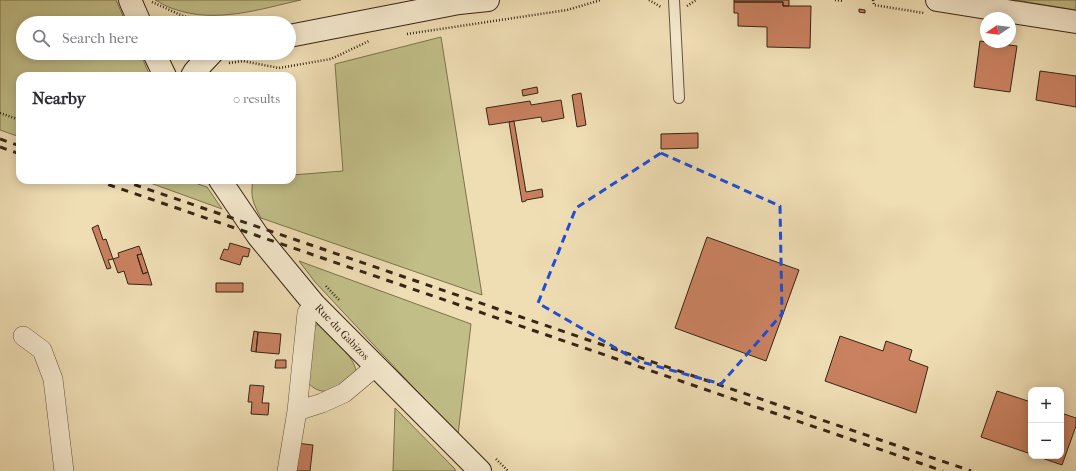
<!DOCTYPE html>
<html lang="en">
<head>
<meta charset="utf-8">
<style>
	:root { --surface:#fff; --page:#f2f2f3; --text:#2b2b33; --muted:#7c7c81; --line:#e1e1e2 }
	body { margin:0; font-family:"IM FELL French Canon",serif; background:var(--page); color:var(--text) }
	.controls { position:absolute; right:12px; bottom:12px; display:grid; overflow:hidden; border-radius:8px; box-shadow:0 2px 10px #0003 }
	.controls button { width:36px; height:36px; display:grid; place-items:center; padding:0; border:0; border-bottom:1px solid var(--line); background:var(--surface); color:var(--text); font:20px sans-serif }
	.compass { position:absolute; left:980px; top:12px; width:36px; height:36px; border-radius:50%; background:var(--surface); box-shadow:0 2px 10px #0003; rotate:257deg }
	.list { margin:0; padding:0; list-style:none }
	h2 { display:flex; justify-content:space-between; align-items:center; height:52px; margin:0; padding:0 16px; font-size:17px }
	h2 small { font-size:13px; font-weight:400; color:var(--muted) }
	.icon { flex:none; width:22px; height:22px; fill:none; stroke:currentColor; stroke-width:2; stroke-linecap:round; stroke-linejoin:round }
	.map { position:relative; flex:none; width:1076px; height:471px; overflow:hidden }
	.search { position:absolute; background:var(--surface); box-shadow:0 2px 10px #0003; left:16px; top:16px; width:280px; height:44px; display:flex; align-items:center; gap:10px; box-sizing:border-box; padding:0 14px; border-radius:22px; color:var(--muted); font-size:15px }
	.panel { position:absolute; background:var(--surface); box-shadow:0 2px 10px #0003; left:16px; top:72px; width:280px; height:112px; border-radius:12px }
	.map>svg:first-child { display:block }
</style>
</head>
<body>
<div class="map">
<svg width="1076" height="471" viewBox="0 0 1076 471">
	<rect width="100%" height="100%" fill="#efddb4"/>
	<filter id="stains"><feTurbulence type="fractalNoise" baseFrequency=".005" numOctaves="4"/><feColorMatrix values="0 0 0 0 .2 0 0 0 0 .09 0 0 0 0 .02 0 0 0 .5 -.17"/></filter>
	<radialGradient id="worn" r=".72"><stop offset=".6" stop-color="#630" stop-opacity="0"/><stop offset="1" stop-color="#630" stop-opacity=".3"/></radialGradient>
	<path fill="#c1be87" stroke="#7c724e" d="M0,0H116L126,23H23V53H140L150,76H20V137L0,130Z
		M155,0H301C260,9 216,24 174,9C167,7 161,3 155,0Z
		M1015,0H1076V10Z
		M441,37L482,295L261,218C253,203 250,197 253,180H292V175L343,171L335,64Z
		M142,180H186L207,187L222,209Z
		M299,261L471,324L458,435L315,282Z
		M315,325H320C331,337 354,356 356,371C341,384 327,402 308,383Z
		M395,408L454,468L456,471H393Z"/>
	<path fill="#c98160" stroke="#362515" d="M734,0H789V6H783V2H734Z
		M734,2H783V6H811L810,48L767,47V27L738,26V13H734Z
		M859,9L865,10V13L859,12Z
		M980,41L1017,46L1010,92L974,87Z
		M1040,71L1076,76V107L1036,100Z
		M537,87L538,93L523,96L522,90Z
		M581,93L586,125L577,127L572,95Z
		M561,100L564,118L542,122L541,117L489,125L486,108L530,101L531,105Z
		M514,121L526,192L542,189L543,197L526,200V201L522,202L509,122Z
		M698,133V148L661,149V134Z
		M98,225L103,240L106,239L113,259L108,260L111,268L107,269L92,228Z
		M707,237L799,270L766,361L675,328Z
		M230,243L250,249L248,257L243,256L240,265L220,259L224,249L228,250Z
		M139,246L142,254L137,255L143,274L148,272L152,285L128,284L124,271L118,273L113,259L119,257L118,253Z
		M142,254L148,272L143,274L137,255Z
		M216,283H243V292H216Z
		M254,331L258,332L256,352L251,351Z
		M258,332L281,334L279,354L256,352Z
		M840,336L883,351L886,341L912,350L909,360L928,367L916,413L825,381Z
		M276,360H286V368H275Z
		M250,385L264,386L262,403H269L268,415L251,414L252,402H248Z
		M997,391L1031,402V454L981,437Z
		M1061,413L1076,418V426L1062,465L1036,456H1061Z
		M296,443L313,445L310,471H293Z"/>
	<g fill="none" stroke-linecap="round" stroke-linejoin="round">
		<defs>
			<path id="lane" d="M674,0L679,98"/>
			<path id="street" d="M23,336L42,350L53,379L64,471
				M297,411L322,403L344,393L375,367
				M287,471L297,411L307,313L314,304"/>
			<path id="secondary" d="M130,0L140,23
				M937,0L1076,22
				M289,36L459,3L488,0
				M154,53L165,76
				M192,76L195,71L212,53
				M220,180L258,236L314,304L480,471"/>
		</defs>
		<use href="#lane" stroke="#64533d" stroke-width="12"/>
		<use href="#street" stroke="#64533d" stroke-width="20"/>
		<use href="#secondary" stroke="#362515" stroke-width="24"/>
		<path stroke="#362515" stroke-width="2.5" stroke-dasharray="1 2" stroke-linecap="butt" d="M649,0L661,7
			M835,0L843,1
			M873,0L874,5L924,13
			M152,2L183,16L217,23
			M687,6L696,0
			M264,23L277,21
			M407,34L567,10L601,0
			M229,63L243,61L279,68L331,59L369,41
			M0,113L20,120
			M326,286L339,300
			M496,459L508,471"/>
		<use href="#lane" stroke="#f5e9ce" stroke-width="10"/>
		<use href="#street" stroke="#f5e9ce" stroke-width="19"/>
		<use href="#secondary" stroke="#f5e9ce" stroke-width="22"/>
		<path stroke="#362515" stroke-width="3" stroke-dasharray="7 7" stroke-linecap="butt" d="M0,139L20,146
			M0,147L20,154
			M95,180L943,471
			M121,180L971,471"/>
	</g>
	<path fill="none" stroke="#1d4ed8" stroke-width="3" stroke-dasharray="8 5" stroke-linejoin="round" d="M661,153L780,206L782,314L721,384L638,361L538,303L576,208Z"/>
	<g text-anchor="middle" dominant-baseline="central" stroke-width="3" stroke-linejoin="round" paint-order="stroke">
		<g font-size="11" fill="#362515" stroke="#f5e9ce">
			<text transform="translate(342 332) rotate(46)">Rue du Gabizos</text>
		</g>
	</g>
	<rect width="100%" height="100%" filter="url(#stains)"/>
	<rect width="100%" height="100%" fill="url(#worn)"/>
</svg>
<div class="controls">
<button>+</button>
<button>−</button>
</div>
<svg class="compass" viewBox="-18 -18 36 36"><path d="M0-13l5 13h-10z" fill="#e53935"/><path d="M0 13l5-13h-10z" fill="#7c7c81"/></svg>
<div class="search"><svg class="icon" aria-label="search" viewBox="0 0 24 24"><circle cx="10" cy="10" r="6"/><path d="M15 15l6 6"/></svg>Search here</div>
<section class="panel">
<h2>Nearby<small>0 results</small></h2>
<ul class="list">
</ul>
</section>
</div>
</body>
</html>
